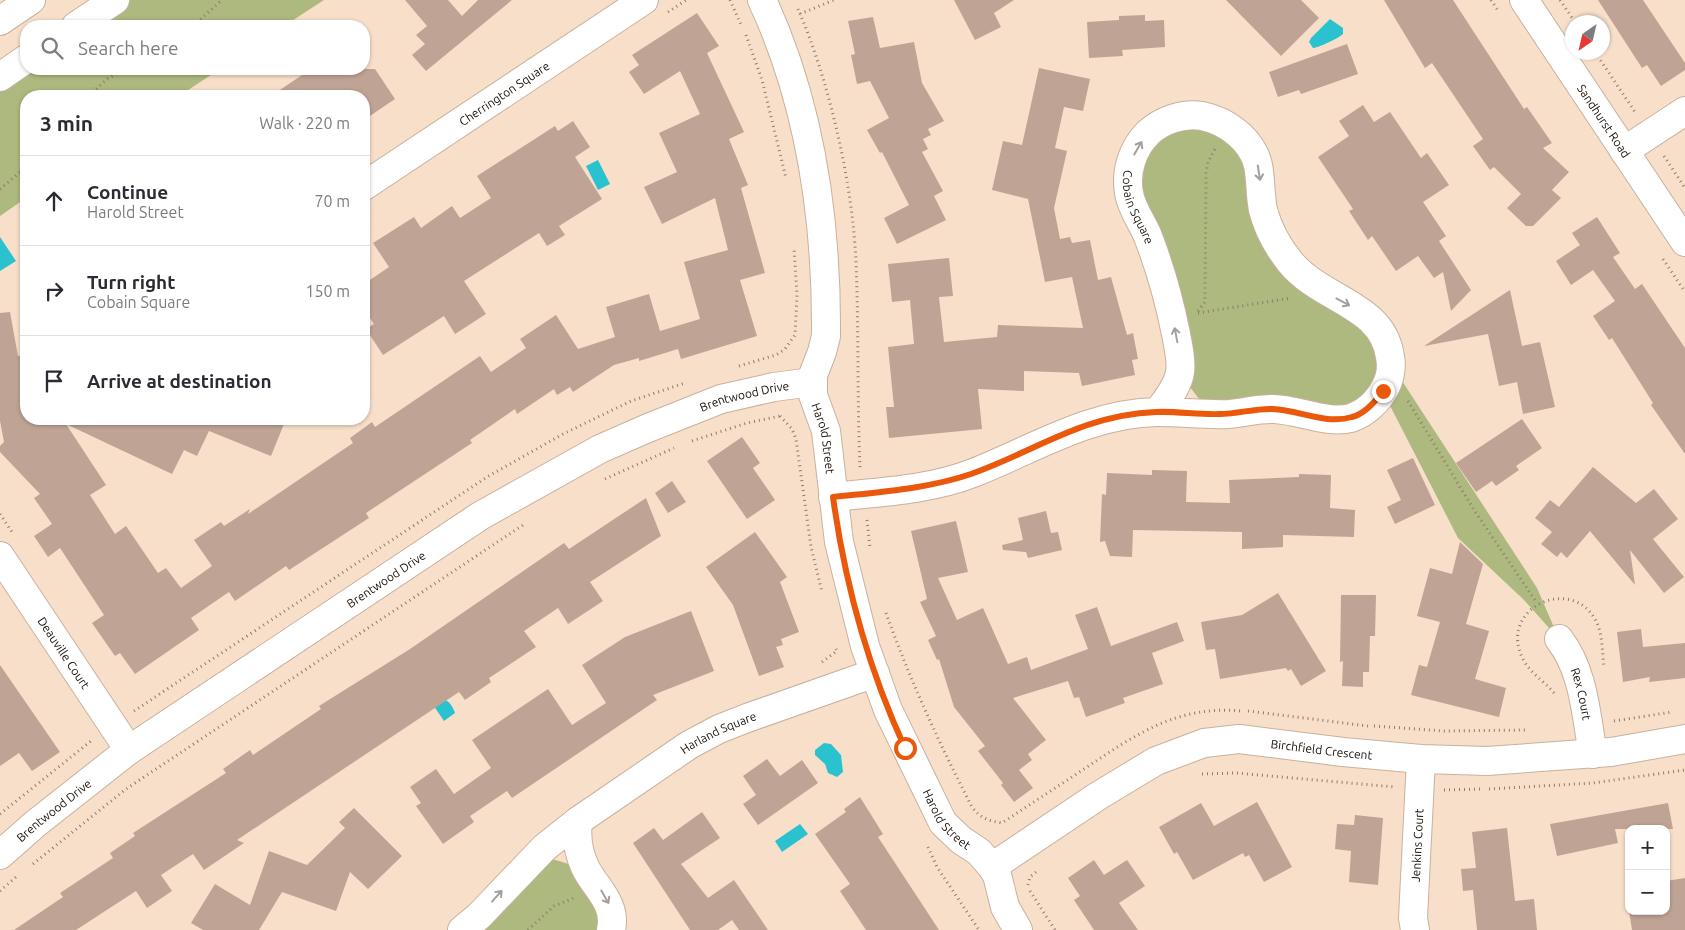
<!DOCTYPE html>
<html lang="en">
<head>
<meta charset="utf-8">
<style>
	:root { --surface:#fff; --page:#f7f7f7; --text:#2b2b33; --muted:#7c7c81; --line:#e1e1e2 }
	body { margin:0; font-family:Ubuntu,sans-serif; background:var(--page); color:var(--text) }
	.controls { position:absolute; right:15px; bottom:15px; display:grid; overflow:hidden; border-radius:10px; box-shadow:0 1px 4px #0004 }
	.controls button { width:45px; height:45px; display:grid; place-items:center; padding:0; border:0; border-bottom:1px solid var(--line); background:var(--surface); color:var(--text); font:25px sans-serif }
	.compass { position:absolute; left:1565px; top:15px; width:45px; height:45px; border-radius:50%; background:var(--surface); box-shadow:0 1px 4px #0004; rotate:214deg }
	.stop { position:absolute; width:15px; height:15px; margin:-11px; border:4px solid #ea580c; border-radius:50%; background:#fff }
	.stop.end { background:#ea580c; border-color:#fff; box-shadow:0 1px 5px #0008 }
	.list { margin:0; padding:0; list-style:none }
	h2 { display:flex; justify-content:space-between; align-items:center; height:65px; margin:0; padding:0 20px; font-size:21px }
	h2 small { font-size:16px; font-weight:400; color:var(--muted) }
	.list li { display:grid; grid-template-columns:32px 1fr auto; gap:15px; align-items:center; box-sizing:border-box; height:90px; padding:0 20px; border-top:1px solid var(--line) }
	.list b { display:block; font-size:19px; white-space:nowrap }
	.list p { margin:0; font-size:16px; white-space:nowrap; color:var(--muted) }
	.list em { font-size:16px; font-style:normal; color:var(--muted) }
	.icon { flex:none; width:28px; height:28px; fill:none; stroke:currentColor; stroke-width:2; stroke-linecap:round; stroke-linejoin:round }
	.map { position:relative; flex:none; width:1685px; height:930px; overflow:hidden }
	.search { position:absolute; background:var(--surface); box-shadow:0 1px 4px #0004; left:20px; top:20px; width:350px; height:55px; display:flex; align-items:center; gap:12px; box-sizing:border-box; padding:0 18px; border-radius:20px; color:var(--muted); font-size:19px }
	.panel { position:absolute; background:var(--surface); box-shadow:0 1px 4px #0004; left:20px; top:90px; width:350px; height:335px; border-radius:20px }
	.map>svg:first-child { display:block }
</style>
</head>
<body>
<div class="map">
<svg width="1685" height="930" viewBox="0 0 1685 930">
	<rect width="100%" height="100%" fill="#f8dfca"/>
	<path fill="#adb97f" d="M116,0H324L284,26H76Z
		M26,69H220L179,96H26V198L0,216V78Z
		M1162,123L1233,129L1264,214L1391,364L1537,588L1559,639L1523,599L1458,538L1383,392L1370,407L1202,403L1187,383L1128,192Z
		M552,859L572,865L611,930H462Z"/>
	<path fill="#2bc2cf" d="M1330,19L1343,28V34C1339,38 1318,48 1313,48L1309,42L1311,38Z
		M598,160L610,184L598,190L586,166Z
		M0,237L16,261L0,271Z
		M427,696C442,698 450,698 455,713L444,721Z
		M824,743L831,744L841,755L843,772L837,777L828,773L825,764L815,755V750Z
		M800,824L808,834L782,852L775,841Z"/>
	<path fill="#bfa495" d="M405,0H448L462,16L478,0H512L426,71L412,55L425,44L416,35L427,26Z
		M954,0H1014L994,13L1001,27L975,40Z
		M1226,0H1301L1319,18L1281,56Z
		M1384,0H1453L1524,109L1527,107L1552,143L1543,148L1569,172L1552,190L1561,198L1533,226H1526L1507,208L1521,194L1494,167L1490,170L1473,146L1483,139L1432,63L1425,68Z
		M1598,0H1643L1685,63V70L1661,86L1647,65L1642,68Z
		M697,13L719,46L707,53L744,132L729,139L748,185L741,188L765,273L740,280L757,336L681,359L678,349L639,361V358L614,365L573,392L570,387L557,395L554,389L517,414L515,409L470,440L472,443L366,513L369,518L289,570L286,566L235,601L229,592L191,618L199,630L135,674L120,653L115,656L92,623L104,615L60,548L48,557L34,536L52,524L34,498L40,494L0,452V446L4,442L0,421V313L10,312L18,356L26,355V419H286L271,456L209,431L197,456L184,450L172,474L66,424L106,485L90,495L115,534L126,526L158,573L166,568L181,588L212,566L194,540L221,522L224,526L250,509L248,514L353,443L350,438L372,422L375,427L480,356L491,372L526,348L520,339L556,315L578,349L615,337L606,307L649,294L660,331L700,319L684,262L728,250L715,198L662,224L644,187L677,172L659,133L700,114L680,71L644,94L629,72L639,65L632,55Z
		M1145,15V21L1164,20L1165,47L1122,50L1123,56L1089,58L1087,22L1119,20V16Z
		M873,17L880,48L914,42L922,83L944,121L928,129L931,135L923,139L928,149L922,152L943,191L934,196L946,220L897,244L884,218L909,205L882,152L880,153L867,130L889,118L870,81L857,84L851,55L855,54L848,21Z
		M1347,44L1358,74L1301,94L1299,90L1278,97L1269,72Z
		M1039,68L1090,79L1083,111L1064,107L1055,148L1067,151L1054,208L1060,239L1070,237L1072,243L1090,240L1098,280L1111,277L1127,335L1133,333L1138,359L1132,360L1135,375L1082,386L1079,373L1024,371V391L978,389L982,429L889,438L886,407H894L888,347L914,344L910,300L892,302L888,264L949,258L953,296L939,297L944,342L997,337L998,325L1083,328L1072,277L1045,282L1028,199L992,190L1003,141L1022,145Z
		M311,69H375L395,99L364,120V96H271Z
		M1363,105L1374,122L1390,112L1421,158L1427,153L1449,185L1423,202L1446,236L1439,241L1471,290L1451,311L1443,272L1434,278L1418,256L1396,271L1372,236L1368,240L1349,211L1353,209L1318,157L1349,136L1339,121Z
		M573,121L590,147L575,157L602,199L559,226L565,235L547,246L539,233L464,281L486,314L455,334L444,316L383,355L366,329L374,324L364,309V284L389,267L373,243L414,217L421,228L452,206L460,218L491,198L477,176L555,126L558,131Z
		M1597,217L1620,253L1613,257L1635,289L1642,284L1685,348V454L1651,405L1653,403L1612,338L1609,340L1593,316L1615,301L1593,270L1571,285L1556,261L1580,245L1572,233Z
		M1510,290L1522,346L1540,342L1555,407L1523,414L1517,382L1499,386L1488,334L1424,346Z
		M1522,419L1542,448L1516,466L1519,470L1496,486L1492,481L1476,492L1456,463Z
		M742,437L760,463L753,468L775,500L747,519L707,461Z
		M1413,458L1435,505L1395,524L1387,507L1401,500L1387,470Z
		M1593,467L1636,503L1654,489L1678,519L1653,539L1684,577L1664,593L1630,550L1635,585L1590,531L1567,558L1561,552L1557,557L1541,544L1552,532L1535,518L1550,500L1559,507Z
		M1152,470L1187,471L1186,502L1230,503L1229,480L1299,477V474L1331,475L1330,508L1355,510L1354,537L1283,535V547L1242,549V532L1133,530L1132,557L1110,556L1105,541L1100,542L1102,494L1106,495L1107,473L1152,475Z
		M672,481L686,502L668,513L655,493Z
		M646,498L661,536L590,582L603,601L568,624L558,608L524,631L536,647L489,678L491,682L465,700L459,692L237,840L244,843L204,870L193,854L161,875L172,891L147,908L136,891L76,930H14L63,897L60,893L113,858L110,853L135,836L133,833L226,773L223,769L250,750L253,755L321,709L319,706L410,649L564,543L569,549Z
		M1046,511L1051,533L1058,532L1062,550L1028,558L1026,552L1003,550L1002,545L1023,540L1018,518Z
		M956,521L968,572L938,578L957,620L983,608L1008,664L1027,657L1031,670L1088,649L1075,615L1097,607L1111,646L1177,622L1184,641L1152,653L1163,684L1123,698L1125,703L1086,717L1079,697L1074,698L1068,681L1013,698L1046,740L1028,754L1032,760L1019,770L1033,788L1014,802L1001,785L1003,783L978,751L985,746L954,707L939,659L937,660L928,640L936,636L920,602L927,599L911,531Z
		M755,532L787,577L780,582L799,632L781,639L783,645L776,647L784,667L759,676L733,605L706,567Z
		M1460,542L1483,564L1466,624L1489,631L1475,679L1506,688L1499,717L1411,695L1419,665L1427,667L1440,622L1417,616L1430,568L1452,574Z
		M1278,593L1326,671L1301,686L1291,669L1288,671L1286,668L1220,679L1215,649L1206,650L1201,622L1242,615Z
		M1341,595H1376L1375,636H1370L1369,672H1363V687L1342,686L1343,661L1340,662Z
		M691,611L714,671L653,695L657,700L512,798L507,791L470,816L474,822L443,844L416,806L421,803L410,787L436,769L454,794L491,768L472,740L548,689L572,725L606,703L582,665L625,637Z
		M1641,629L1643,647L1685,643V678L1649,682L1650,677L1623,682L1617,632Z
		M0,665L60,752L32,771L19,753L0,766Z
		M767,759L780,776L802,760L818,783L758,825L743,804L756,795L743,776Z
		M860,797L883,834L878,837L939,930H866L840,891L850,884L815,834L846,812L844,809Z
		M1257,802L1292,867L1264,882L1249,855L1245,857L1243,853L1193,880L1177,852L1174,854L1159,827L1201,803L1214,826Z
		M1668,803L1673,829H1615L1618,843L1557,856L1550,824Z
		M354,808L402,856L368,889L350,872L336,911L282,892L259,930H203L191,923L215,884L250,905L269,851L307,865L345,828L339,822Z
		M702,812L720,838L681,864L708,898L734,880L768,930H739L732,920L718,930H690L633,843L654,828L663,840Z
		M1355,815L1383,818L1378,885L1349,882L1351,851L1335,849L1337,824L1354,825Z
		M1507,828L1515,901L1534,899L1537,930H1477L1473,890L1463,891L1461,869L1476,868L1472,832Z
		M1094,860L1104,875L1127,860L1145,886L1119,903L1138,930H1094L1074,900L1080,896L1068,878Z
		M1685,878V930H1632L1629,911H1666V881Z"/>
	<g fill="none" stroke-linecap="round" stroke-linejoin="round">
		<defs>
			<g id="minor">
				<path id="s1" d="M762,0C811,105 827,221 826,336L822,352L813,375V395L826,431L839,542L865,646L888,710L943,823L961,840L979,852L992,867L997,875L1005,907L1018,930"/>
				<path id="s2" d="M1524,0L1685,242"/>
				<path d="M1624,151L1685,111"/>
				<path id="s3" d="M364,186L644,0"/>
				<path id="s4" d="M833,497C879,492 930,490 973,473C1034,449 1090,413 1157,412C1181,412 1205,415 1229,414C1244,413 1259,408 1274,409C1299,410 1327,424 1351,418C1366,413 1378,401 1385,388C1390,379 1392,367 1390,357C1383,304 1322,301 1290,262C1278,247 1268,229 1263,210C1260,196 1261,180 1258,165C1252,140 1227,121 1202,116C1183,113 1162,120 1148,133C1133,148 1125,171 1129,193C1131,207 1141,221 1147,234C1160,267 1169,299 1176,334C1178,346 1182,360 1180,372C1178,387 1166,400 1158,412"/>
				<path id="s5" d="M0,556L129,750"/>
				<path id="s6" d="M1559,639C1584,671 1586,715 1593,754"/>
				<path d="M578,821C576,837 578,852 585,867C595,888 617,903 611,930"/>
				<path id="s7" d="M0,855L35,824L129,750L480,516L600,449L648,428L721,399L774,387L812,382"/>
				<path id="s8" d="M992,867L1098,796L1156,761L1204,743L1239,739L1343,752L1421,759L1487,761L1611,752L1685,739"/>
				<path id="s9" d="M462,930L479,916L544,848L578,821L689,745L719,729L747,718L875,673"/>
				<path id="s10" d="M1415,930L1413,918L1421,759"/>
			</g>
			<path id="major" d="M0,21L31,0
				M76,26L115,0
				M0,77L26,59"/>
		</defs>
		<use href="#minor" stroke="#c9b19d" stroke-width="30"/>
		<use href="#major" stroke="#c9b19d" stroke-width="30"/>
		<path stroke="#8d7c6e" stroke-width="3" stroke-dasharray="1 4" stroke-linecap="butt" d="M730,0L742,27
			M1491,0L1499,12
			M1560,0L1575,22
			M798,9C829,80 853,185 856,263C859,331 857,399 860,468
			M668,12L686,0
			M800,14L834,0
			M193,26L222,0
			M746,35L762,80L786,178
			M1595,52L1635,112
			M89,96L107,79L126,69
			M1664,156L1685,188
			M0,189L26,167
			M1663,259L1685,292
			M1198,311L1205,302V294L1206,173L1208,162L1215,149
			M1198,313L1291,298
			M739,366L776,355L785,349L795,335L797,295L794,248
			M1408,401L1474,510L1537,603
			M780,416L792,429L796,439L811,547L822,592
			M692,441L747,423L780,416
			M605,479L674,448
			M0,514L12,532
			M867,520L870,548
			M886,613C910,680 939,743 972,807C980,818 989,821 1002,823C1029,805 1057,787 1084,769C1135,735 1177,705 1241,711
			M822,662L837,651L836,649
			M1554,693C1544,681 1530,673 1523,659C1497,608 1572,574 1596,621C1603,634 1602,653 1604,667
			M134,711L487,477L563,434L631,401L685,383
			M1248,711L1368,726
			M1614,721L1672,712
			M1374,726L1444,731L1525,730
			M1202,774L1236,773L1395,787
			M1489,789L1593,783L1685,770
			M1444,790L1483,789
			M0,814L91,741
			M928,847L937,867L979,930
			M33,864L126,789L523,525
			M1028,885L1030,877L1036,872
			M0,891L16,877
			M1030,891L1055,930
			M528,930L554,906L574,898"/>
		<use href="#minor" stroke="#fff" stroke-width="28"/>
		<use href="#major" stroke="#fff" stroke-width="28"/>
	</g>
	<defs><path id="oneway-shaft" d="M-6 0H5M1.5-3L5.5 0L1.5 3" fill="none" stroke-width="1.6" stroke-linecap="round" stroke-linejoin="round" transform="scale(1.25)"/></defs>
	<g stroke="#a39f9d">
		<use href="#oneway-shaft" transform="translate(1138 148) rotate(-60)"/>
		<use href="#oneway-shaft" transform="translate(1259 173) rotate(81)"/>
		<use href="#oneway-shaft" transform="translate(1343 302) rotate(28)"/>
		<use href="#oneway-shaft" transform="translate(1176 335) rotate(-101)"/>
		<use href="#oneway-shaft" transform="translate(497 896) rotate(-48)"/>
		<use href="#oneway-shaft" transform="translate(605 897) rotate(60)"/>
	</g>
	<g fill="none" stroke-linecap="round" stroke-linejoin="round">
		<path stroke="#ea580c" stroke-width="6" d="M905,748C868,668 845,584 833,497C879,492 927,489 971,474C1036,451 1082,415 1156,412C1177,411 1199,415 1220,414C1238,414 1256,408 1273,409C1299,410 1326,425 1352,417C1365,414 1375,402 1383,391"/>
	</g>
	<g text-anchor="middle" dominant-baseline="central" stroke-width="5" stroke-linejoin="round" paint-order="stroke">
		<g font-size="12" fill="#191009" stroke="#fff">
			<text stroke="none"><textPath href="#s3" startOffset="168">Cherrington Square</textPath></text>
			<text stroke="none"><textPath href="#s2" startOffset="145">Sandhurst Road</textPath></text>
			<text stroke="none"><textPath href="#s4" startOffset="1076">Cobain Square</textPath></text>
			<text stroke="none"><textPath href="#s7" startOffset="880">Brentwood Drive</textPath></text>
			<text stroke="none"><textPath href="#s1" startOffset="451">Harold Street</textPath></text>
			<text stroke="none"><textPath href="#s7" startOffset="475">Brentwood Drive</textPath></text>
			<text stroke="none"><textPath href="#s5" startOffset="116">Deauville Court</textPath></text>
			<text stroke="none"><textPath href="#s6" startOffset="60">Rex Court</textPath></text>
			<text stroke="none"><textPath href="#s9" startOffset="326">Harland Square</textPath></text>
			<text stroke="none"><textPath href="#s8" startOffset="365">Birchfield Crescent</textPath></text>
			<text stroke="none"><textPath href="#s7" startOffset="70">Brentwood Drive</textPath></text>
			<text stroke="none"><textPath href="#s1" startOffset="856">Harold Street</textPath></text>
			<text stroke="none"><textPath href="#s10" startOffset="85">Jenkins Court</textPath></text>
		</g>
	</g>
</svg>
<div class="controls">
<button>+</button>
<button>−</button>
</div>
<svg class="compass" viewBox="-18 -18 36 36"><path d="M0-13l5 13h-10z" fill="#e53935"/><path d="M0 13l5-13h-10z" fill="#7c7c81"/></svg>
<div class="stop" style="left:905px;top:748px"></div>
<div class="stop end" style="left:1383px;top:391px"></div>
<div class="search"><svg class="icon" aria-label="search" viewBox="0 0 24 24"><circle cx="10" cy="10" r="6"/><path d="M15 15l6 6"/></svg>Search here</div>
<section class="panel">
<h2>3 min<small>Walk · 220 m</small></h2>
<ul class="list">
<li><svg class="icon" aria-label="ahead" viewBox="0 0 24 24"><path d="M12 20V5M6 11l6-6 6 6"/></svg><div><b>Continue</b><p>Harold Street</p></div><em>70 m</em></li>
<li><svg class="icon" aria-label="right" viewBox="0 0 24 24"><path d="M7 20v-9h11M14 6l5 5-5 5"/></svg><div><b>Turn right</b><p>Cobain Square</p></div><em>150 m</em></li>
<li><svg class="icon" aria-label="arrive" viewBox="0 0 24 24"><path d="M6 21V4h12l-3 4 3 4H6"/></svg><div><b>Arrive at destination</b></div></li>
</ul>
</section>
</div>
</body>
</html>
